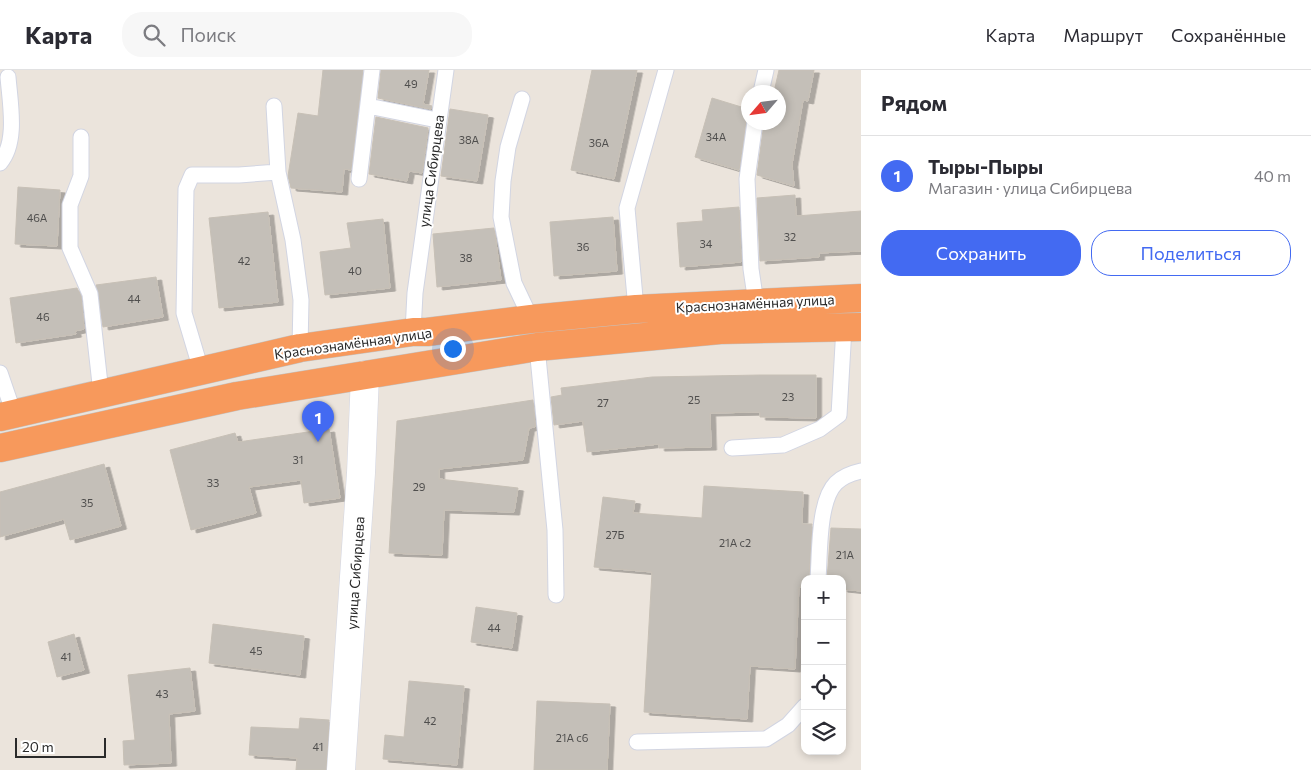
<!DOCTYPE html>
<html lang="ru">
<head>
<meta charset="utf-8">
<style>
	:root { --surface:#fff; --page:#f7f7f7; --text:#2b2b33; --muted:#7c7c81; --line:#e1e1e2; --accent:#436af2 }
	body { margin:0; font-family:Commissioner,sans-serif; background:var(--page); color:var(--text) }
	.controls { position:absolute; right:15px; bottom:15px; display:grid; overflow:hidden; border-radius:10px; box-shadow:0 2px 8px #0003 }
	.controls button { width:45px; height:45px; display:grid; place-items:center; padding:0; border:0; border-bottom:1px solid var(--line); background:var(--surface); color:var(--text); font:25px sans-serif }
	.compass { position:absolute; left:741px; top:15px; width:45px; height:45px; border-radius:50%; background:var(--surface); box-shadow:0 2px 8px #0003; rotate:242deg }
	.scale { position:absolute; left:15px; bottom:12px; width:91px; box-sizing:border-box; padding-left:5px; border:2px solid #2a2a2a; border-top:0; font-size:14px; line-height:18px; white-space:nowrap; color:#2a2a2a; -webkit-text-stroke:4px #fff; paint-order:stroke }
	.you { position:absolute; left:452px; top:278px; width:18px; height:18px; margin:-12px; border:4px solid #fff; border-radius:50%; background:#1a73e8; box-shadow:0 0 0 8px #1a73e833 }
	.badge { display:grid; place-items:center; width:32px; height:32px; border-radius:50%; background:var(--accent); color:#fff; font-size:16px; font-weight:700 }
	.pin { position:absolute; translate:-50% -41px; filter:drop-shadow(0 1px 2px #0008) }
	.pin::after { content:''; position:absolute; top:26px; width:18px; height:15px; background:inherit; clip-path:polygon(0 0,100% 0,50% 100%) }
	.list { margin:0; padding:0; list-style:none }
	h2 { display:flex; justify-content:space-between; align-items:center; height:65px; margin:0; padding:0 20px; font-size:21px }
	h2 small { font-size:16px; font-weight:400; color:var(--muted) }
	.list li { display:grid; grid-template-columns:32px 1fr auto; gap:15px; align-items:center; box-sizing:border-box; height:80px; padding:0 20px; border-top:1px solid var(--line) }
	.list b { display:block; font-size:19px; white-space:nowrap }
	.list p { margin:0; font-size:16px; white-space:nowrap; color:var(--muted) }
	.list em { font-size:16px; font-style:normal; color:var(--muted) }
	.actions { display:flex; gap:10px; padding:15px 20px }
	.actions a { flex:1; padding:11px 0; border:1px solid var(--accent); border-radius:20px; text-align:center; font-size:18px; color:var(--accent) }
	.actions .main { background:var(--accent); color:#fff }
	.icon { flex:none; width:28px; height:28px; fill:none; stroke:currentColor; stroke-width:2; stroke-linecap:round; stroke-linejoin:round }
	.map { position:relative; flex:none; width:861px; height:700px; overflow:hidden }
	header { display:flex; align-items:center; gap:30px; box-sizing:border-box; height:70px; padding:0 25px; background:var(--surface); border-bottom:1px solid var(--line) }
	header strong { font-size:24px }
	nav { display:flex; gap:28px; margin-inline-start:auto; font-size:18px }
	.search { width:350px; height:45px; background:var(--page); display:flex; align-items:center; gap:12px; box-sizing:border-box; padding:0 18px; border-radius:20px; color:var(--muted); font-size:19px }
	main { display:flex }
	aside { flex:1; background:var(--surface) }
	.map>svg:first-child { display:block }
</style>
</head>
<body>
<header>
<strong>Карта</strong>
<div class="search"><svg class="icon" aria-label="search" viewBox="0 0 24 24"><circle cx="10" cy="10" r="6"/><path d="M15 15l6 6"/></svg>Поиск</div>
<nav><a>Карта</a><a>Маршрут</a><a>Сохранённые</a></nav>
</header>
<main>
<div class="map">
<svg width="861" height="700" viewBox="0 0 861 700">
	<defs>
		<filter id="shadow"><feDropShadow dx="5.5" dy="3" stdDeviation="0" flood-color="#0004"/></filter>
	</defs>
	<rect width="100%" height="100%" fill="#ebe4dc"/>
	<path fill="#c4bfb8" stroke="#c7c0b6" filter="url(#shadow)" d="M323,0H363L351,100L344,99L342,122L291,118L288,106L298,43L318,46Z
		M381,0H429L423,34L432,36L431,39L378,28Z
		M592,0H637L614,109L571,100Z
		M779,0H814L808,31L803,30L792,94L794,116L757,105L764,52H778V22H774Z
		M712,28L748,39L739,100L695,87Z
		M450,39L488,45L477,111L441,106Z
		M376,47L428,58L422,103L409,101L407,111L369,104Z
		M18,117L60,120L57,176L15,174Z
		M795,125L796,146L861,141V181L819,183V187L760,191L757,128Z
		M739,137L741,192L680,197L677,153L703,151L702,140Z
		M268,142L278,232L219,238L209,148Z
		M613,147L617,201L554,206L550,152Z
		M383,149L390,218L325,225L320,182L351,178L347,153Z
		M494,158L501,210L437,217L433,164Z
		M156,207L163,247L103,257L96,215Z
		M77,218L81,226L84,259L75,261L76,264L16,273L10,228Z
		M760,305H816V348L760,347V342L710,343L711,377L659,378V374L587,382L583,351L554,355L551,327L562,325L561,318L652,307Z
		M533,330L535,357L529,358L523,390L439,399V409L518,418L514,442L444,440L442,485L389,483L397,351Z
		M329,359L340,428L304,433L301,410L249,417L256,443L191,460L170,380L235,363L238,372Z
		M104,394L121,456L70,470L64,449L0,467V422Z
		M704,416L803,422L802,454H812L809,509H805V517H799L795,599L750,596L747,649L644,642L652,502L594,497L603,427L635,431L633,443L702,448Z
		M831,458L861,459V521L842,519V509H827Z
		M476,537L517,543L512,578L471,572Z
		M213,554L304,566L300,605L209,593Z
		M74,564L84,600L57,607L48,572Z
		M190,598L195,641L169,644L171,693L124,695L123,671L135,670L128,605Z
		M409,611L464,616L457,695L383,689L385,665L404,667Z
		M537,631L610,634L607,700H534Z
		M300,648L329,650L326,700H296L297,688L249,685L251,657L299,659Z"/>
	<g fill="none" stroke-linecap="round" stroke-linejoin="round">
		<defs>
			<path id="lane" d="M761,22L766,0
				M522,29L508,77L503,111L501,147L514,213L531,249
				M274,36L278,102L293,170L301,230L300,278
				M368,36L437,50
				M755,52L747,109L751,199L756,233
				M81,67V106L70,135V178L90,224L101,323
				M0,93C18,72 10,33 8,7
				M359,109L372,0
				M636,239L627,138L666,0
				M413,262L415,223L446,0
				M537,277L555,460L556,525
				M201,300L184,243L186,119L192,105H239L278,102
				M0,303L14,344
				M732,378L783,375L820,359L839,345L844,257
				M818,509C820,483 818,431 836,413C843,406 852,403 861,401
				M637,672L766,669L788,655L805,636"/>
			<path id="street" d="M341,700L361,403L365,305"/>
			<path id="highway" d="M0,347L300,278L413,262H427L531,249L636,239L861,228
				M0,378L237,326L537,277L720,260L861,257"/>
		</defs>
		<use href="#lane" stroke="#d2d5e2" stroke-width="17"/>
		<use href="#street" stroke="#d2d5e2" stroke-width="29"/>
		<use href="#highway" stroke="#c3c3c3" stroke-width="29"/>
		<use href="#lane" stroke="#fff" stroke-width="15"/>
		<use href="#street" stroke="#fff" stroke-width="28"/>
		<use href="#highway" stroke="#f7995c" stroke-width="28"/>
	</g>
	<g text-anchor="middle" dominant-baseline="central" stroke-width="4" stroke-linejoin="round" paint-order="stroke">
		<g font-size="11" fill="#504f4e">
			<text x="411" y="13">49</text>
			<text x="716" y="66">34А</text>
			<text x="469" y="69">38А</text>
			<text x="599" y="72">36А</text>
			<text x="37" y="147">46А</text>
			<text x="790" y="166">32</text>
			<text x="706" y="173">34</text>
			<text x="583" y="176">36</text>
			<text x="466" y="187">38</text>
			<text x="244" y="190">42</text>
			<text x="355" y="200">40</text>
			<text x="134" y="228">44</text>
			<text x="43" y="246">46</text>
			<text x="788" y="326">23</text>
			<text x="694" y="329">25</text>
			<text x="603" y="332">27</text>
			<text x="298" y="389">31</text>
			<text x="213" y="412">33</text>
			<text x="419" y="416">29</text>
			<text x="87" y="432">35</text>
			<text x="615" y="464">27Б</text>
			<text x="735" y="472">21А с2</text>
			<text x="845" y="484">21А</text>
			<text x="494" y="557">44</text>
			<text x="256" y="580">45</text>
			<text x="66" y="586">41</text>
			<text x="162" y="623">43</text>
			<text x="430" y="650">42</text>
			<text x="572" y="667">21А с6</text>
			<text x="318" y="676">41</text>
		</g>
		<g font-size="14" fill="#2a2a2a" stroke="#fff">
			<text transform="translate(431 101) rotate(-82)">улица Сибирцева</text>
			<text transform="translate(755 233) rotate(-3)">Краснознамённая улица</text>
			<text transform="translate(353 273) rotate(-8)">Краснознамённая улица</text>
			<text transform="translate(355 503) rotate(-86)">улица Сибирцева</text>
		</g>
	</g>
</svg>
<div class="controls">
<button>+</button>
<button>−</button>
<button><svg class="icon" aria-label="locate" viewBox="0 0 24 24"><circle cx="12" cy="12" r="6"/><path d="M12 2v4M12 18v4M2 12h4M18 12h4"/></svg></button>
<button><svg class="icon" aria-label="layers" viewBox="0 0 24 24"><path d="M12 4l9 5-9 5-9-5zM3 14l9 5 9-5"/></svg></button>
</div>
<svg class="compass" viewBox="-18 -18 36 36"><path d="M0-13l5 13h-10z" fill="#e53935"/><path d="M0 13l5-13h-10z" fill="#7c7c81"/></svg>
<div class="scale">20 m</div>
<div class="you"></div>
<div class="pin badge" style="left:318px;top:372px">1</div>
</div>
<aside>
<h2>Рядом<small></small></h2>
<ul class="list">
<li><span class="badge">1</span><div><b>Тыры-Пыры</b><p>Магазин · улица Сибирцева</p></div><em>40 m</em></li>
</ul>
<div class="actions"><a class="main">Сохранить</a><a>Поделиться</a></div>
</aside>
</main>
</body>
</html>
